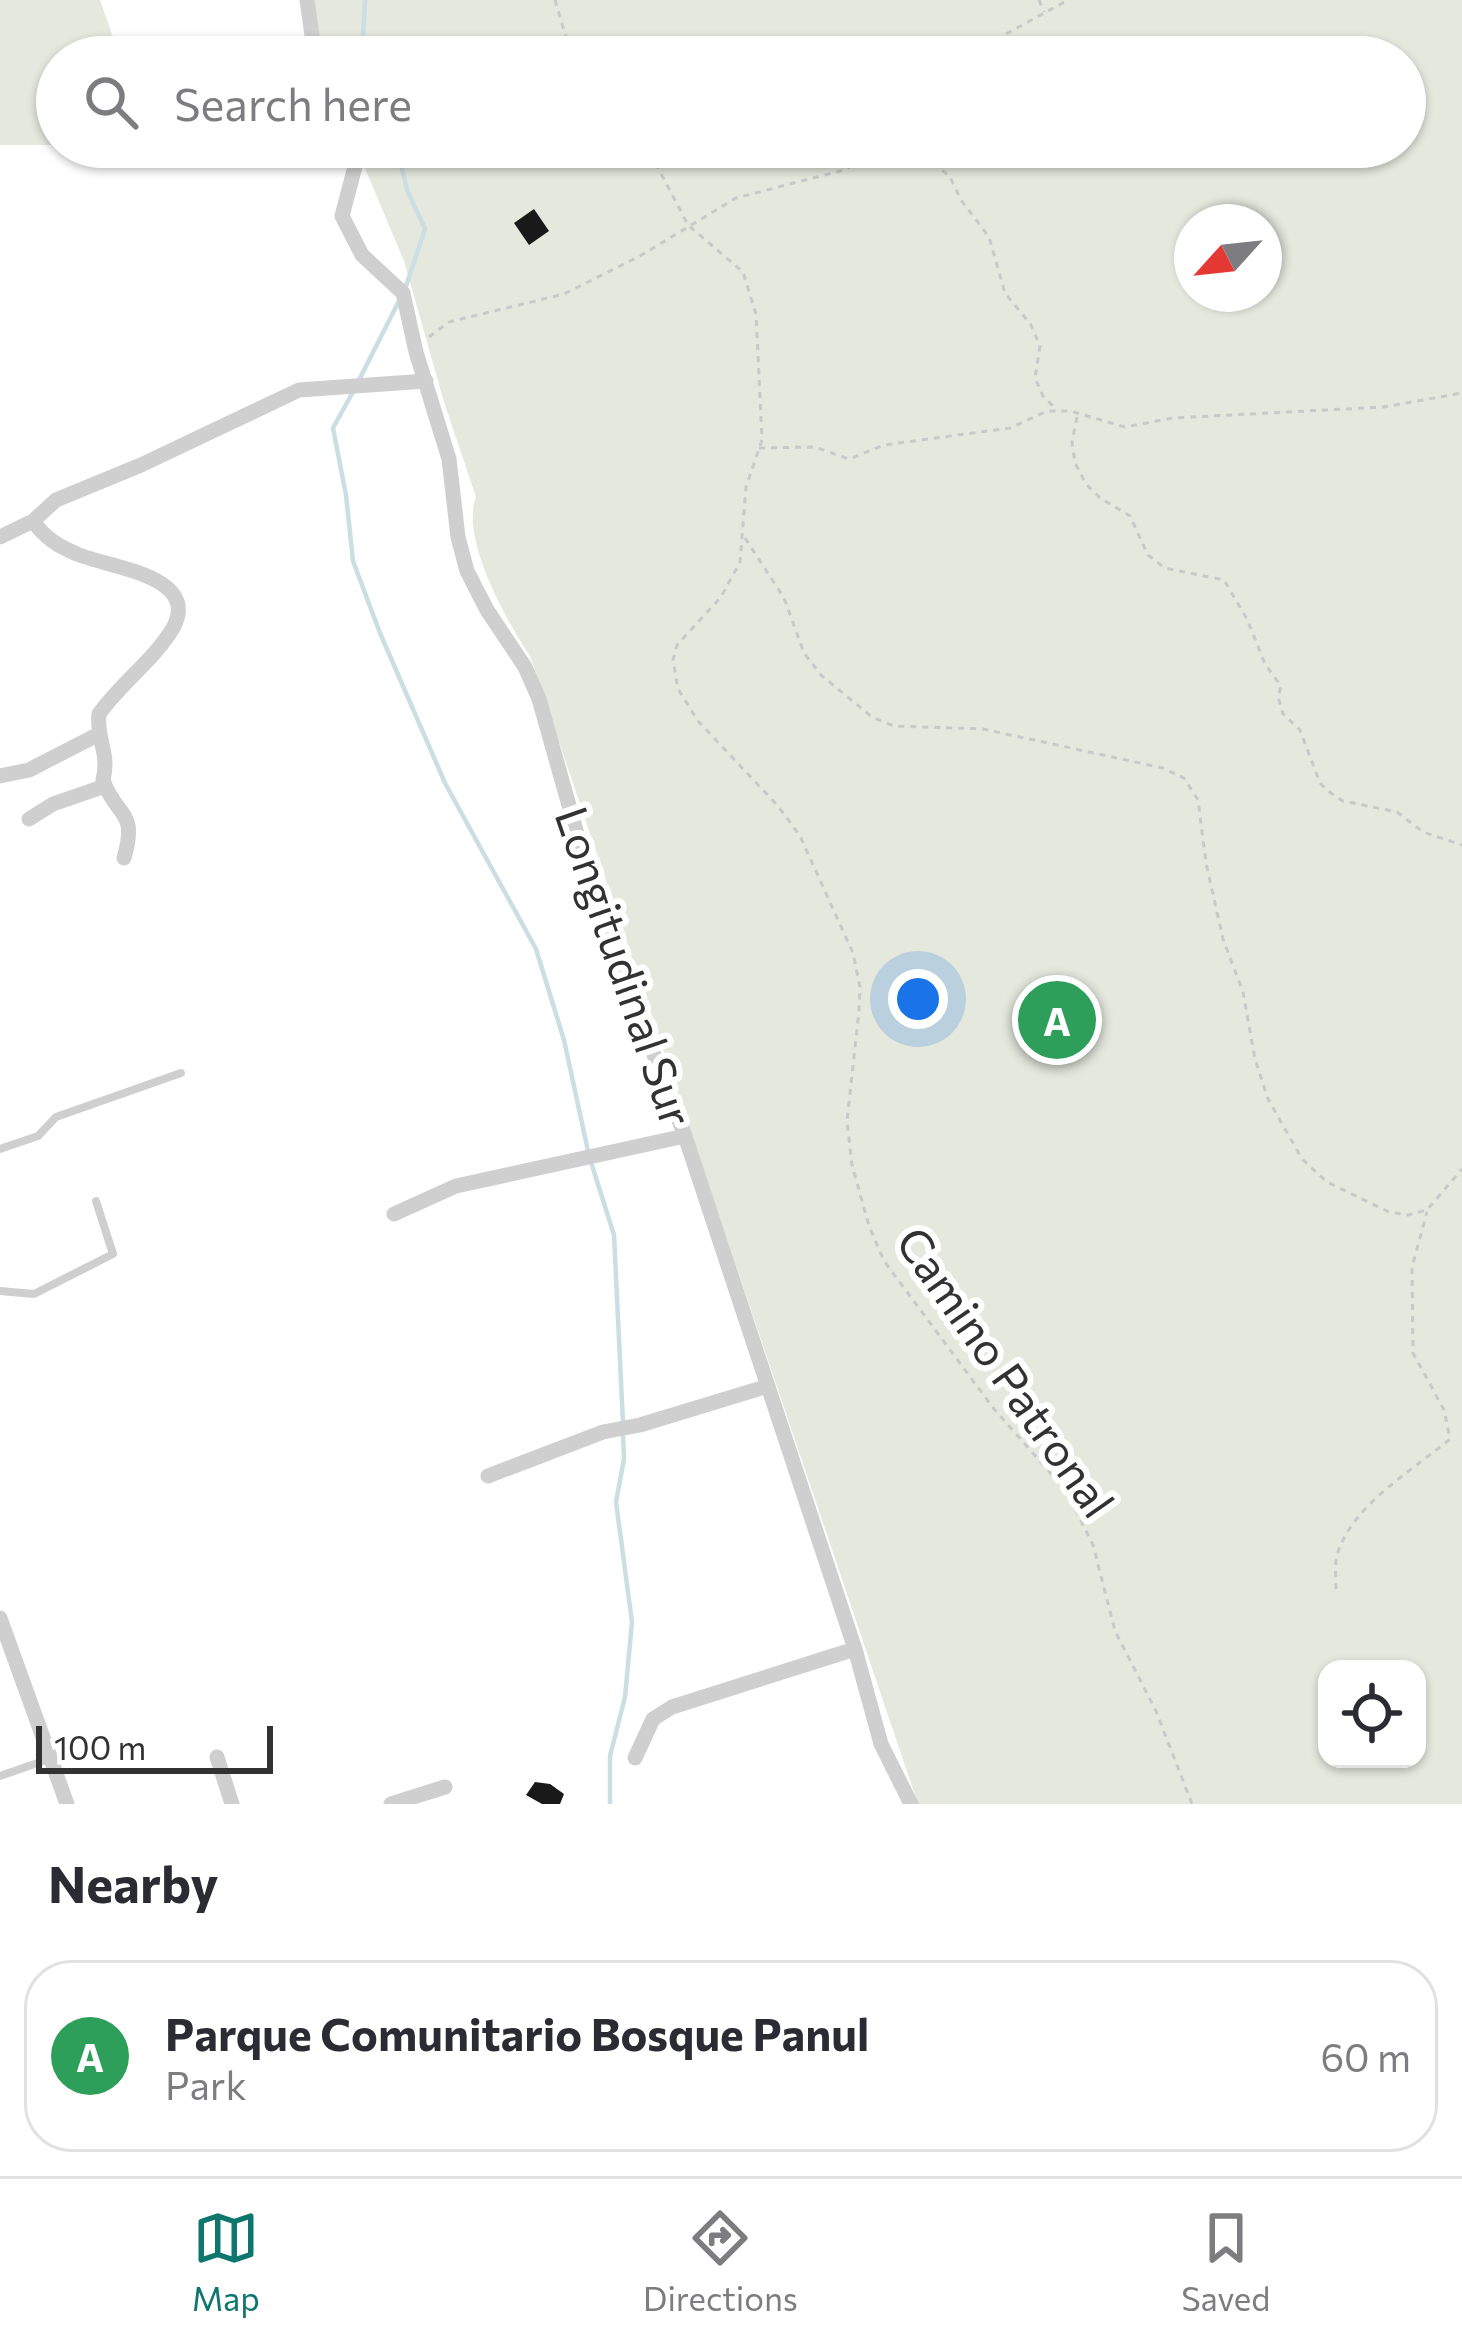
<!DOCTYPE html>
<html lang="en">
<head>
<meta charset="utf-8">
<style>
	:root { --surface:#fff; --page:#f2f2f3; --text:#2b2b33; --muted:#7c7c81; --line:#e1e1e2; --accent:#0f766e }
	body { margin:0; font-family:Commissioner,sans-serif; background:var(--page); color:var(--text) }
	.controls { position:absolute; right:36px; bottom:36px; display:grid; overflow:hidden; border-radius:24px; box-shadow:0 3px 9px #0004 }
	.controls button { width:108px; height:108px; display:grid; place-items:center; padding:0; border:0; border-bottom:3px solid var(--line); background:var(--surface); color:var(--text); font:60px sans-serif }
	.compass { position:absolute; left:1174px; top:204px; width:108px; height:108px; border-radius:50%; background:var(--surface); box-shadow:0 3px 9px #0004; rotate:243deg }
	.scale { position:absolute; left:36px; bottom:30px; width:237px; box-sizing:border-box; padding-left:12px; border:6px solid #323232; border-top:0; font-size:33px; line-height:42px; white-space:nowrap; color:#323232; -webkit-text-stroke:9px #fff; paint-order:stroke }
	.you { position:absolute; left:918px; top:999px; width:42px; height:42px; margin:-30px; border:9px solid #fff; border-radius:50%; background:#1a73e8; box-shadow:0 0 0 18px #1a73e833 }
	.badge { display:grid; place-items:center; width:78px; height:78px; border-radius:50%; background:var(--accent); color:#fff; font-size:39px; font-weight:700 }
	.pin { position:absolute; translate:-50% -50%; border:6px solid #fff; box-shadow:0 3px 12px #0006 }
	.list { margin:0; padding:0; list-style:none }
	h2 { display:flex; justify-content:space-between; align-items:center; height:156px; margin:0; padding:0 48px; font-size:51px }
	h2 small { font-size:39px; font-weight:400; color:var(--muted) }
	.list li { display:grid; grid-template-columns:78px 1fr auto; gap:36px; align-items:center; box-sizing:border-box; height:192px; margin:0 24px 24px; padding:0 24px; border:3px solid var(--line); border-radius:48px }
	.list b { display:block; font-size:45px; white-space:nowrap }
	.list p { margin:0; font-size:39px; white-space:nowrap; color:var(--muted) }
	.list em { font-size:39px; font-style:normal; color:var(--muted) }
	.icon { flex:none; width:66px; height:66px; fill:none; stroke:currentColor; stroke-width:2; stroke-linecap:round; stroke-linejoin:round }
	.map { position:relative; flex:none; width:1462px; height:1804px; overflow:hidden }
	.search { position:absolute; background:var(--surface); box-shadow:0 3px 9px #0004; left:36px; right:36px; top:36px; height:132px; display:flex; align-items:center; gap:30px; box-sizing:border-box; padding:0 42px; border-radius:66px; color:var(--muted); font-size:45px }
	.sheet { height:372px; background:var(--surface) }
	nav { display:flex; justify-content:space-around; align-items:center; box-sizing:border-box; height:168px; border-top:3px solid var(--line); background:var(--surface); font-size:33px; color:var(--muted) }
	nav a { display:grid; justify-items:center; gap:6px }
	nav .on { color:var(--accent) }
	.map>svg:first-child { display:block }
</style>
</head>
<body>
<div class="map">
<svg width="1462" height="1804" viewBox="0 0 1462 1804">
	<rect width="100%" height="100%" fill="#fff"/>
	<path fill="#e4e8dd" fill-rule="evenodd" d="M0,0H100L120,57H57V145H0Z
		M305,0H1462V1804H918L530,656C506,620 460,538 476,497L444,402L404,261L356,147H1405V57H324ZM1192,222H1264V294H1192ZM1327,1669H1417V1759H1327Z"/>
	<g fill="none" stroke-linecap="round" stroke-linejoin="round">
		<path stroke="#cadee4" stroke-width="4.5" d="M365,0L363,36L371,57
			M397,147L407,190L425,229L405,289
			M359,380L400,299
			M354,390L333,428L346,495L353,561L380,633L445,783L536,949L564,1040L588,1151
			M591,1162L614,1235L623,1423
			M610,1804V1756L625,1697L632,1622L616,1502L624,1459L623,1434"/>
	</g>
	<path fill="#191919" d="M534,209L549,231L529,245L514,223Z
		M535,1782L550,1784L564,1794L560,1804H542L526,1795Z"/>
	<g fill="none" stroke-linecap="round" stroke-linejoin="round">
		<path stroke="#c9c9c9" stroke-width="3" stroke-dasharray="6 6" stroke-linecap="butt" d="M555,0L572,57
			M1039,0L1044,12
			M964,57L1068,0
			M638,147L657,166L688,225L743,272L756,314L762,440L746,487L740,562L721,597L677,645L673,660L678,689L698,721L778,806L800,836L853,953L860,987L859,1011L847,1121L852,1165L869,1226L884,1261L994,1409L1067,1492L1093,1545L1115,1631L1156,1711L1192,1804
			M915,147L950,177L961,200L989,237L1005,293L1031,325L1040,346L1035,378L1043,396L1057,410
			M429,337L449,322L564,294L640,256L736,198L844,170L864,158L872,147
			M1077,417L1072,442L1075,463L1086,484L1100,498L1130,516L1148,555L1165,568L1224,580L1247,619L1265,664L1281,686L1278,697L1283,714L1300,730L1320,783L1328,791L1343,801L1397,812L1423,832L1462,845
			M759,448L815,447L849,459L884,445L1010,428L1047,411H1070L1125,427L1173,418L1384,407L1462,393
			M745,538L784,598L804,653L821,675L872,717L894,726L983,729L1163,768L1184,778L1198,800L1206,863L1223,939L1243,992L1255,1059L1268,1099L1302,1159L1327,1182L1389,1212L1408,1215L1427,1210L1462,1169
			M1336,1589C1336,1578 1334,1562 1338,1552C1354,1504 1413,1470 1450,1439L1444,1410L1413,1353L1412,1267L1427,1212"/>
		<path stroke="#cfcfcf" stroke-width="8" d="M0,1149L38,1136L56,1117L181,1073
			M0,1291L34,1294L113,1254L96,1201
			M0,1776L49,1759"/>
		<path stroke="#cfcfcf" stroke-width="15" d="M307,0L315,57
			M352,147L357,159L342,216L362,255L403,293L416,352L449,459L458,537L467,571L487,610L525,667L539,699L598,908L685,1136L855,1649L881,1744L911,1804
			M33,521C45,538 58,546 77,554C106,567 202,575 173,628C154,660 121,683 99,714C96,740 110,752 103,780C117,819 138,809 124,858
			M0,537L33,521L56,500L141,465L299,390L426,381
			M0,776L29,770L99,734
			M29,819L53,804L105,786
			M394,1214L456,1186L685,1136
			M488,1476L603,1432L640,1425L768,1386
			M0,1618L67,1804
			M217,1757L232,1804
			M635,1758L653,1719L672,1707L855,1649
			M391,1804L445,1787"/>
	</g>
	<g text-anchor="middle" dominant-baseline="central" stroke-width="12" stroke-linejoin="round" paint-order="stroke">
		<g font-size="45" fill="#323232" stroke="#fff">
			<text transform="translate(626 966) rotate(71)">Longitudinal Sur</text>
			<text transform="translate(1007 1371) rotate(55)">Camino Patronal</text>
		</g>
	</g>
</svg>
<div class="controls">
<button><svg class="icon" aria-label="locate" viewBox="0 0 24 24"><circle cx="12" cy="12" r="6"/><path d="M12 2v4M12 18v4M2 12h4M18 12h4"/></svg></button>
</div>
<svg class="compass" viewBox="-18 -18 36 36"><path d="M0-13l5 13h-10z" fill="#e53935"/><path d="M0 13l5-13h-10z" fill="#7c7c81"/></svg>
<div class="scale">100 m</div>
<div class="you"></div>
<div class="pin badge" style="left:1057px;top:1020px;background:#2e9e5b">A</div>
<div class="search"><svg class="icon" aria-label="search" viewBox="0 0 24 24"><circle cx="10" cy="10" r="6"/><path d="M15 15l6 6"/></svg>Search here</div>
</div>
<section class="sheet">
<h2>Nearby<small></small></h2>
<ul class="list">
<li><span class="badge" style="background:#2e9e5b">A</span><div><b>Parque Comunitario Bosque Panul</b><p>Park</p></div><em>60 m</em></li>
</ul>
</section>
<nav>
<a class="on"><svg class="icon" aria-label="map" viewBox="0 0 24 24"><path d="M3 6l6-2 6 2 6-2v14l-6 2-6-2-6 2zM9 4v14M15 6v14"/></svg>Map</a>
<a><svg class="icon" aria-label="directions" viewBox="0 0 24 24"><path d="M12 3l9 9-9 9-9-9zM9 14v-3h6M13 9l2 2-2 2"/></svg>Directions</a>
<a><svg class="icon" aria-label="saved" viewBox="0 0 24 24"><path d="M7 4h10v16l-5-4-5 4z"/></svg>Saved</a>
</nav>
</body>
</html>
